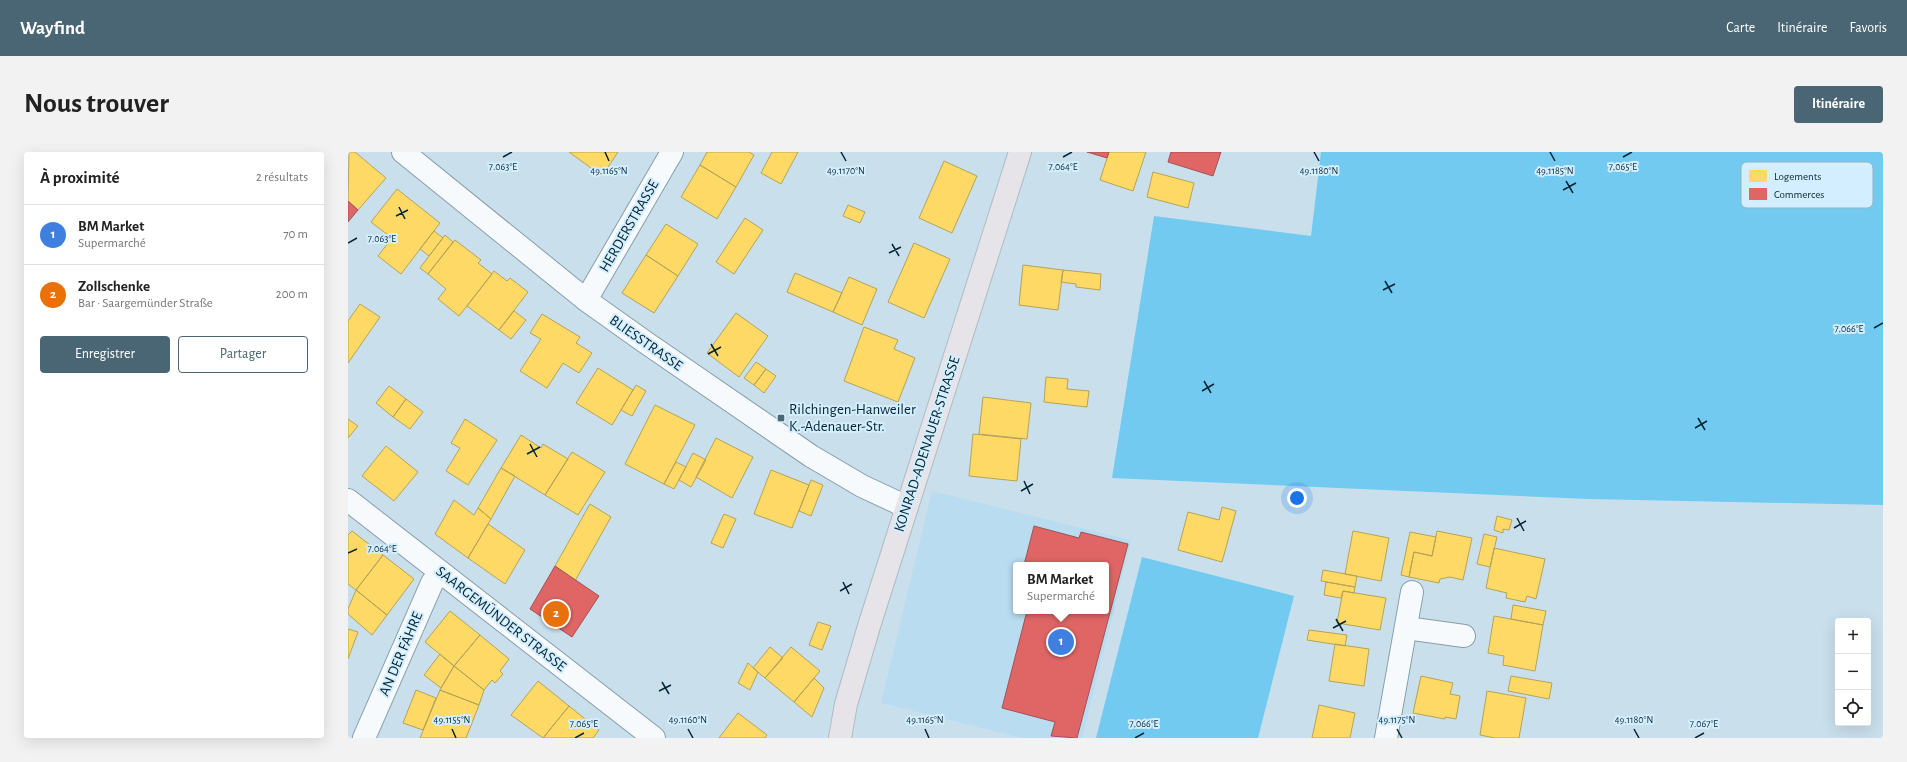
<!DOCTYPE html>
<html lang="fr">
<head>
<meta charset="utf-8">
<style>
	:root { --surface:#fff; --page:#f2f2f2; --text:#222; --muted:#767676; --line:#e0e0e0; --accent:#4a6674 }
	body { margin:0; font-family:"Alegreya Sans",sans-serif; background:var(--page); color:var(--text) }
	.controls { position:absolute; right:12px; bottom:12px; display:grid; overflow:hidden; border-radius:4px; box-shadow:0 4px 16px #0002 }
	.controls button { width:36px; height:36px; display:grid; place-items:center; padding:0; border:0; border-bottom:1px solid var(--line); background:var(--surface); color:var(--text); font:20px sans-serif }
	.you { position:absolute; left:949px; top:346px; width:14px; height:14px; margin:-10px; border:3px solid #fff; border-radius:50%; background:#1a73e8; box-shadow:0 0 0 6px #1a73e833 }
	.badge { display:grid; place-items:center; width:26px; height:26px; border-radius:50%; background:var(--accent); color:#fff; font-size:13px; font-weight:700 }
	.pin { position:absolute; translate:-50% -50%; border:2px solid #fff; box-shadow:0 1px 4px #0006 }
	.popup { position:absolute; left:665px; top:410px; width:96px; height:52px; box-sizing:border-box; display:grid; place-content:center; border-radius:4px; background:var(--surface); filter:drop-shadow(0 1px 3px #0005); font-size:13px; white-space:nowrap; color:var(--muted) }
	.popup b { font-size:15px; color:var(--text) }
	.popup::after { content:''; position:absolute; left:50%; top:100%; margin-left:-8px; border:8px solid transparent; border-top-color:var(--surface) }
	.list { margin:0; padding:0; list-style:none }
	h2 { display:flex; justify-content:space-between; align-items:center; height:52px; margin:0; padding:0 16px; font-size:17px }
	h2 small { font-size:13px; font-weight:400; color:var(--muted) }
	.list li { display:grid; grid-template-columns:26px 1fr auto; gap:12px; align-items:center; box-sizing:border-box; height:60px; padding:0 16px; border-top:1px solid var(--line) }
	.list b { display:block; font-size:15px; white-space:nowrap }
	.list p { margin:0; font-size:13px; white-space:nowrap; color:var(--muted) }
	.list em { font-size:13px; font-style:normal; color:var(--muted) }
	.actions { display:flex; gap:8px; padding:12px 16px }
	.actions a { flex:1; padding:9px 0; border:1px solid var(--accent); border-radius:4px; text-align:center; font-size:14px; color:var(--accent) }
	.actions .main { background:var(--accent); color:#fff }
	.icon { flex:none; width:22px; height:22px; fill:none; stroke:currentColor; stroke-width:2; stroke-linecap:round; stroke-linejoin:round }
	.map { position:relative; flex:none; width:1535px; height:586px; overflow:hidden; border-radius:4px }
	header { display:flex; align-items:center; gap:24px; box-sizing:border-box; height:56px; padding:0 20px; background:var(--accent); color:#fff }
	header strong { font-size:19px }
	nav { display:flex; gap:22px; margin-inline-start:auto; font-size:14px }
	.intro { display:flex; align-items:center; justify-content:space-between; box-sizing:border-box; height:96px; padding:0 24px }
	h1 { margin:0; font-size:28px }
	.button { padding:10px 18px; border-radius:4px; background:var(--accent); color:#fff; font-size:14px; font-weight:700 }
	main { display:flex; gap:24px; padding:0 24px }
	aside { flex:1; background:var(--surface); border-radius:4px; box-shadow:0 4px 16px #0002 }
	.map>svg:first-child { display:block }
</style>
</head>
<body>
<header>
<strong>Wayfind</strong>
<nav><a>Carte</a><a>Itinéraire</a><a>Favoris</a></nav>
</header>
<div class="intro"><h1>Nous trouver</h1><a class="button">Itinéraire</a></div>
<main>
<aside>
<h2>À proximité<small>2 résultats</small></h2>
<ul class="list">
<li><span class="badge" style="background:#3f7fe0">1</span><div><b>BM Market</b><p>Supermarché</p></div><em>70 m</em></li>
<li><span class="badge" style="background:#e8710a">2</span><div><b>Zollschenke</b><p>Bar · Saargemünder Straße</p></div><em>200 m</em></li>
</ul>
<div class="actions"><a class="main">Enregistrer</a><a>Partager</a></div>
</aside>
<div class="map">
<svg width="1535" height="586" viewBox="0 0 1535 586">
	<rect width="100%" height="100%" fill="#c9dfec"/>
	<path fill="#b9dcf0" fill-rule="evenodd" d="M584,339L783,388L734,586H674L533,551ZM668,413H758V459H668Z"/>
	<path fill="#72caf1" d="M973,0H1535V353L1241,347L764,326L806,64L963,84Z
		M794,405L946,444L910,586H748Z"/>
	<path fill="#ffd966" stroke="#b4a357" d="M1,0H7L38,26L10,58L0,49Z
		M221,0H270L254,24Z
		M359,0H401L406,3L388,35L352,13Z
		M424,0H450L433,32L413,21Z
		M761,0H798L785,39L752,28Z
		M596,9L629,24L604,81L571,66Z
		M352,13L388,35L369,67L333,45Z
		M805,20L846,31L840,56L799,45Z
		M49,37L92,71L53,122L30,104L44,86L23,70Z
		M500,53L517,60L512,71L495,64Z
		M397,66L415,78L386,122L368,110Z
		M318,72L350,92L330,124L298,103Z
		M86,79L95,86L81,104L72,97Z
		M97,83L105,90L80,122L72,116Z
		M107,88L133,108L130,111L144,122L111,164L90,147L98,137L80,122Z
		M566,91L602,107L576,166L540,150Z
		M298,103L330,124L306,161L274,141Z
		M675,113L715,118L710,158L671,153Z
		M715,118L753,122L752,138L728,135V132L713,130Z
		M146,119L159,129L162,126L180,140L151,178L119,154Z
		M447,121L494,141L485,160L439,140Z
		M501,125L529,137L514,173L485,160Z
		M12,152L32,165L0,211V169Z
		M166,159L178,168L163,187L151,178Z
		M388,161L420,184L391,225L359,201Z
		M194,162L232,185L228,191L244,201L231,221L215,211L199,236L172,219L193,187L182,181Z
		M516,175L550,188L546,197L567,206L550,250L496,229Z
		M408,210L418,217L406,233L396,226Z
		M250,216L285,238L264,273L228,251Z
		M418,217L428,224L416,241L406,233Z
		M698,225L720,227L719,237L741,239L739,255L696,250Z
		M288,233L298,239L284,264L273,258Z
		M41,234L58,247L45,265L28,251Z
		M635,245L683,251L679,287L631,282Z
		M58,247L75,260L62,277L45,265Z
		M307,253L347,273L316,332L277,312Z
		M0,267L10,274L0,286Z
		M117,267L149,288L120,333L98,319L112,296L103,291Z
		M625,282L673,287L669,329L621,324Z
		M173,283L193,296L195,292L220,307L197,343L153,316Z
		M368,286L405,305L384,346L348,325Z
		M38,294L70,320L46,349L14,324Z
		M224,300L257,320L230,363L197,343Z
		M345,301L358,308L343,335L331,328Z
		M328,310L338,315L326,337L316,332Z
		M153,316L167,324L143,367L130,356Z
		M423,318L461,333L444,376L406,362Z
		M463,328L475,333L463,364L451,359Z
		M106,348L126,363L130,356L143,367L120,406L87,382Z
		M242,352L263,365L227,429L207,414Z
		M874,355L888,359L874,410L830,398L840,360L871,368Z
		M376,362L388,367L375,396L363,391Z
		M1149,364L1164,368L1161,378L1155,377V381L1146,378Z
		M140,372L177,398L157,432L120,406Z
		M4,379L35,403L8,438L0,432V383Z
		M1005,379L1041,386L1033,429L997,422Z
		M1089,379L1124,386L1115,428L1102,425L1092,427L1091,431L1061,425L1066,400L1084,404Z
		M1062,380L1088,385L1084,404L1066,400L1061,425L1053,423Z
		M1136,382L1149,385L1142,415L1129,412Z
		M1146,396L1197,407L1188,447L1179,444L1177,450L1158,446L1159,441L1138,436Z
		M35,403L66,427L39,463L8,438Z
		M975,418L1009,424L1007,435L973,429Z
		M978,430L1007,435L1006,441L995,439L993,446L976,443Z
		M8,438L39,463L24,483L0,462V457Z
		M995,439L1038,446L1032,478L989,471Z
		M1165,453L1198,459L1195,473L1163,467Z
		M102,459L132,483L106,514L77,490Z
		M1146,464L1195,473L1187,519L1155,513L1156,504L1140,501Z
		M470,470L483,474L474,498L461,493Z
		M0,477L10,480L0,507Z
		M961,478L999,483L997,494L959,488Z
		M132,483L161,507L152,519L155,522L147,531L144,528L136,538L106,514Z
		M987,492L1021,497L1016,534L981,529Z
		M422,495L435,506L417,526L405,516Z
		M443,495L472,519L446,550L417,526Z
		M92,502L106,514L93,536L76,523Z
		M400,511L410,520L402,538L390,531Z
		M106,514L136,538L131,553L92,538Z
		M1073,524L1105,531L1102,542L1112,544L1108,567L1097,565V567L1065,561Z
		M1163,524L1204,531L1201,547L1160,539Z
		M466,526L476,536L464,565L446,550Z
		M190,529L221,554L195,586L163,563Z
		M68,538L88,546L75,578L55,571Z
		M92,538L131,553L118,586H72Z
		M1139,539L1178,546L1171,586H1147L1132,583Z
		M971,553L1007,561L1002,586H964Z
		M221,554L251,578L245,586H195Z
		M390,561L419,583L417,586H371Z"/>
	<path fill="#e06666" stroke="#9f5257" d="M739,0H761L759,6Z
		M823,0H873L865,24L820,10Z
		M0,49L10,58L0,70Z
		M686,374L731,386L733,380L780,392L729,586L703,584L707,570L654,556L679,459H758V413H676Z
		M207,414L251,444L224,485L182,457Z"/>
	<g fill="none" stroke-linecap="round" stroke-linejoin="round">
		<defs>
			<path id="minor" d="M55,0L238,148L297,190L463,304L514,334L559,355
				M238,148L324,0
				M0,348L306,586
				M1058,476L1116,484
				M16,586L84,431L92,420
				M1038,586L1064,440"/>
			<path id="major" d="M492,586L498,552L522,471L672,0"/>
		</defs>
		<use href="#minor" stroke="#859eaa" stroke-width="24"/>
		<use href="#major" stroke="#acbcc4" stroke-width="24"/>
		<use href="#minor" stroke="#f7fafc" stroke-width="22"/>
		<use href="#major" stroke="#e7e4e9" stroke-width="22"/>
	</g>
	<path fill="none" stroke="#062534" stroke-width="1.5" d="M257,0L261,9M493,0L498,9M966,0L971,9M1202,0L1207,9M155,5L164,0M715,5L724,0M1275,5L1284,0M1218,29L1225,41M1215,38L1228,31M51,55L57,67M48,64L60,58M0,91L9,86M544,92L551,104M541,101L553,95M1037,129L1044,141M1035,138L1047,132M1526,176L1535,171M363,192L370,204M360,202L373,195M856,229L863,241M854,239L866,232M1350,266L1357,278M1347,276L1359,269M182,292L189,305M179,302L192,295M676,329L682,342M673,339L685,332M1169,366L1176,379M1166,376L1178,369M0,401L9,397M495,430L501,442M492,439L504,432M988,467L995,479M985,476L998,469M314,530L321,542M311,539L323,533M104,577L108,586M340,577L345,586M577,577L581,586M1049,577L1054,586M1286,577L1291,586M227,586L236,581M787,586L796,581M1347,586L1356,581"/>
	<rect fill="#4a6674" stroke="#d3eefe" stroke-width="1.5" x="429" y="262" width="8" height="8" rx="2"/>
	<g text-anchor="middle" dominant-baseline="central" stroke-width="4" stroke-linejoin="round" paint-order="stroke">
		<g font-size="15" fill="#062534" stroke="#d3eefe">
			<text transform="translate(281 74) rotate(-60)">HERDERSTRASSE</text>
			<text transform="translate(298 191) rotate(35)">BLIESSTRASSE</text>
			<text transform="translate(579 292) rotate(-72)">KONRAD-ADENAUER-STRASSE</text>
			<text transform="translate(153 467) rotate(38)">SAARGEMÜNDER STRASSE</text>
			<text transform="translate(53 502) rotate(-67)">AN DER FÄHRE</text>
		</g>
		<g font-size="15" fill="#062534" stroke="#d3eefe" text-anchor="start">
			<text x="441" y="257">Rilchingen-Hanweiler<tspan x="441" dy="17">K.-Adenauer-Str.</tspan></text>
		</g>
	</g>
	<rect x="1393" y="10" width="132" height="46" rx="6" fill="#d3eefe" stroke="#96b2c1" stroke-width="1"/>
	<rect x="1401" y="18" width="18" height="12" fill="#ffd966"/>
	<rect x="1401" y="36" width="18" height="12" fill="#e06666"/>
	<g font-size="11" fill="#062534">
		<text x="1426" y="28">Logements</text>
		<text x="1426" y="46">Commerces</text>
	</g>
	<g font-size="10" text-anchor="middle" fill="#062534" stroke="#d3eefe" stroke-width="4" stroke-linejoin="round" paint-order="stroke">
		<text x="155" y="18">7.063°E</text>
		<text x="715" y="18">7.064°E</text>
		<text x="1275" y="18">7.065°E</text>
		<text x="261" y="22">49.1165°N</text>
		<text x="498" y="22">49.1170°N</text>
		<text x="971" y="22">49.1180°N</text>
		<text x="1207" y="22">49.1185°N</text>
		<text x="34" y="90">7.063°E</text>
		<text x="1501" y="180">7.066°E</text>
		<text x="34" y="400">7.064°E</text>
		<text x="104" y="571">49.1155°N</text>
		<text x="340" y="571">49.1160°N</text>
		<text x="577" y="571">49.1165°N</text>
		<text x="1049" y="571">49.1175°N</text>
		<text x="1286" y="571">49.1180°N</text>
		<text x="236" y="575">7.065°E</text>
		<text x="796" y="575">7.066°E</text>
		<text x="1356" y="575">7.067°E</text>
	</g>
</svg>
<div class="controls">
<button>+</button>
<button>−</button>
<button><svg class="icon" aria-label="locate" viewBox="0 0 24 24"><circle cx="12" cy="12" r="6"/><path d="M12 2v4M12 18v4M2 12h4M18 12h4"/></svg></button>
</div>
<div class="you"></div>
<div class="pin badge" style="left:713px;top:490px;background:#3f7fe0">1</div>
<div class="popup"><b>BM Market</b>Supermarché</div>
<div class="pin badge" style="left:208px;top:462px;background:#e8710a">2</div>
</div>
</main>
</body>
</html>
